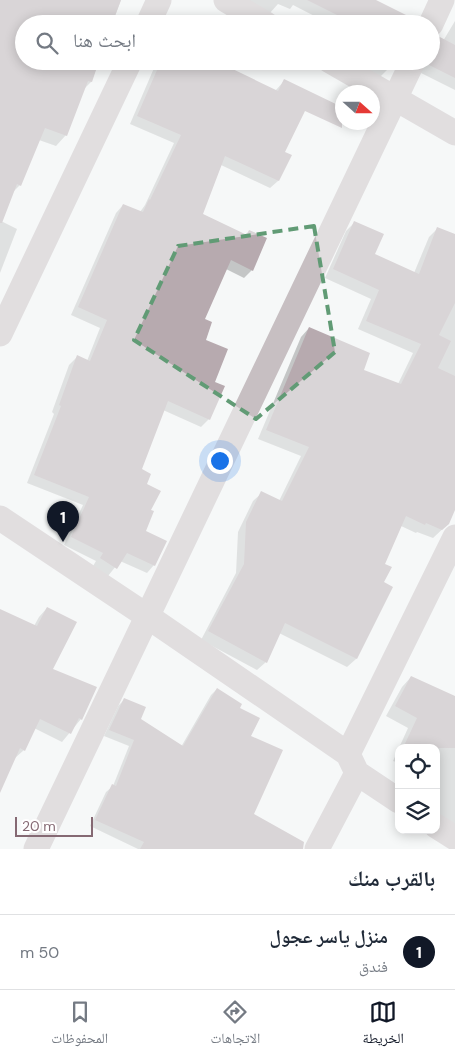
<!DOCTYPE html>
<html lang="ar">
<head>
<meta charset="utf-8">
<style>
	:root { --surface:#fff; --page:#f2f2f3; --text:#1f2937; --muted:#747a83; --line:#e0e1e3; --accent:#111827 }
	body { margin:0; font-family:"DM Sans","Noto Naskh Arabic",sans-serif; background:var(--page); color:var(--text); direction:rtl }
	.controls { position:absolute; right:15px; bottom:15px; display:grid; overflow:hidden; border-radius:10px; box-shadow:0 2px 12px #0003 }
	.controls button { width:45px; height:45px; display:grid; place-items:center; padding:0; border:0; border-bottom:1px solid var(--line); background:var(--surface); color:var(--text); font:25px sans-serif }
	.compass { position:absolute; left:335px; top:85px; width:45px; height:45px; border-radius:50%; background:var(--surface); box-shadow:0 2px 12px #0003; rotate:111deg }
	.scale { position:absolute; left:15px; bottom:12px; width:78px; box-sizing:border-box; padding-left:5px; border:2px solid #856973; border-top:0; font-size:14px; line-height:18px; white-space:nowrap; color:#856973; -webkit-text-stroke:4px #fff; paint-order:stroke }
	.you { position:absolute; left:219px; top:460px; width:18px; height:18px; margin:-12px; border:4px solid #fff; border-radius:50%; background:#1a73e8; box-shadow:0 0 0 8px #1a73e833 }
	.badge { display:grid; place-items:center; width:32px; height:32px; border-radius:50%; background:var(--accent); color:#fff; font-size:16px; font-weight:700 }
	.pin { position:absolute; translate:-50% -41px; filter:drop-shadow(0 1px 2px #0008) }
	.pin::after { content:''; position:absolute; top:26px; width:18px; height:15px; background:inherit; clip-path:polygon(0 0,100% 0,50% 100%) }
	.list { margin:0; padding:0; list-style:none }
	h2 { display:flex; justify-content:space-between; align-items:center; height:65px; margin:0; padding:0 20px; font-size:21px }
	h2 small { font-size:16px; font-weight:400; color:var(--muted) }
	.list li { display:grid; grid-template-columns:32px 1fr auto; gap:15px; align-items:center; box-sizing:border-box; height:75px; padding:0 20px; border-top:1px solid var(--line) }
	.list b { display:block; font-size:19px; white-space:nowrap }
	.list p { margin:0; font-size:16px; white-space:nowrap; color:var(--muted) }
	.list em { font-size:16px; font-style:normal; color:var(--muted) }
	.icon { flex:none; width:28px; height:28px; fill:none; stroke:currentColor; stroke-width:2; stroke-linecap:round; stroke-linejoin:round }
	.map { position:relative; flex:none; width:455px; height:849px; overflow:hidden; direction:ltr }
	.search { position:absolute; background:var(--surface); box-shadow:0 2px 12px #0003; left:15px; right:15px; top:15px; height:55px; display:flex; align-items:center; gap:12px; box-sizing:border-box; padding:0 18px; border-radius:28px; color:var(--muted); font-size:19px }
	.sheet { height:140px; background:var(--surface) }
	nav { display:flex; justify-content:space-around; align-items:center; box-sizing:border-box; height:70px; border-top:1px solid var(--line); background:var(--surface); font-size:14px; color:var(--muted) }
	nav a { display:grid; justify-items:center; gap:2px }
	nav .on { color:var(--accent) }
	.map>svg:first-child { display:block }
</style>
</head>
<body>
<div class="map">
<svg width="455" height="849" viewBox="0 0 455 849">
	<rect width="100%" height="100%" fill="#f6f8f8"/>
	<path fill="#0003" d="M0,0H121L112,24H24V61H99L91,82L83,90L66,135L56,146L39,140L20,185L12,193L1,221L17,229L0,273Z
		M239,0H373L410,24H330L293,5L290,9L278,4L269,14Z
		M455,21V90L419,72L417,61H431Z
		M157,61H213L275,91L284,81L283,152L290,155L278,181L270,188L221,165L202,214L245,235L249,231L252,270L244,278L226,269L203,320L204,341L214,382L209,419L201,427L163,410L140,470L145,485L150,511L144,532L154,565L147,573L120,561L108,576L93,566L96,561L64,545L83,505L27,483L54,414L52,412L69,365L77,357L87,361L100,328L71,315L116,213L123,205L140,212L145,205L174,143L130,124Z
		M348,61H392L388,69L380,77Z
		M355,222L373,254L414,273L429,237L438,228L455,235V507L448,524L433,538L417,532L416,533L401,526L384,565L382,583L392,587L356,659L347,667L279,633L266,662L257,670L201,640L236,573L238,532L253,501L262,493L279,501L301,456L258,439L301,337L309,328L362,371L398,384L413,353L358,329L371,299L325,278L346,231Z
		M47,608L52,670L81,719L62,742L34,728L24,750L15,758L0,784V610L34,626L39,617Z
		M411,677L455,697V838L436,823V748H399V763L393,761L408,728L386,716L402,687Z
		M217,689L238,708L249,736L252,814L294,849H138L90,826L106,792L113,786L129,746L104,736L118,706L124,700L139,719L181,747L211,695Z"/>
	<path fill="#b7aaaf" d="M0,0H121L112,24H24V61H99L92,82L88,81L67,136L45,128L21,186L17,184L2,223H0Z
		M307,0H376L414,19L413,24H346L347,20Z
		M438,36L455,45V78L427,64V61H431V38Z
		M161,61H216L278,91L284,79L342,107V128L305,111L285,152L292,155L279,181L225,156L203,214L247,235L249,230L267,238L253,271L231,260L205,319L212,322L206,340L228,349L215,382L225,386L210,420L168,401L142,469L151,474L147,484L161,491L151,510L154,511L146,531L167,541L155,566L127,553L117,569L100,558L103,553L71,537L89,497L34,475L61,406L59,405L77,355L90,361L107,320L78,307L123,204L143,212L149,199L150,200L181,135L137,116Z
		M354,221L384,234L375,254L419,274L437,227L455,234V303L439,335L451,341L438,368L455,376V510L449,524L442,530L426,523L425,525L406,516L385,564L392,567L384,582L393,587L357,659L285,623L267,663L208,631L244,564L246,522L261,491L282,501L309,447L266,430L309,327L370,353L364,370L401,384L421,344L366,321L379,290L333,269Z
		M47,607L77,622L53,669L97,687L82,720L79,718L71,734L40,719L25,751L20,748L0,793V609L37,626Z
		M411,676L455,696V748H403L417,718L395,706Z
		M217,688L242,704L240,708L260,718L251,736L283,750L254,814L304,842L303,849H140L144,842L95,820L112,784L116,786L134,740L109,730L124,698L146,707L141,719L183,746Z"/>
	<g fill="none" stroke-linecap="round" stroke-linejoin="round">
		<path stroke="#c7bfc2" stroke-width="25" d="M226,0L266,24
			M148,24L159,0
			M431,24L442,0
			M330,61L455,133
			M0,334L130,61
			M0,518L147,616L348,754L357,773L399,801
			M348,754L455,537
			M436,826L455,838
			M36,849L413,61
			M317,849L357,773"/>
	</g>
	<path d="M0 0H455V849H0ZM314,226L335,352L256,419L134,340L178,246Z" fill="#f6f8f8" fill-opacity=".55" fill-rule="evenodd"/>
	<path fill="none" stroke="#619b75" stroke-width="4" stroke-dasharray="10 6" stroke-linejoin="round" d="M314,226L335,352L256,419L134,340L178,246Z"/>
</svg>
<div class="controls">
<button><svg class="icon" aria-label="locate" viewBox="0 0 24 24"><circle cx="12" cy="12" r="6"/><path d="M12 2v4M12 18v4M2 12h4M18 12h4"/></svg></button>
<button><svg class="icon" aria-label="layers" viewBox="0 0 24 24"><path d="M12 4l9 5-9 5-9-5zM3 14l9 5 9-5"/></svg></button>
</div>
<svg class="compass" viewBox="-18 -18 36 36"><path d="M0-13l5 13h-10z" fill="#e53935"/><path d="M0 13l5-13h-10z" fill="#747a83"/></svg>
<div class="scale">20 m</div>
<div class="you"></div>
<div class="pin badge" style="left:63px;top:542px">1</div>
<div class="search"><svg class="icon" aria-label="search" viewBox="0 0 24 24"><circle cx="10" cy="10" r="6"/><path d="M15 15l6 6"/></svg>ابحث هنا</div>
</div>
<section class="sheet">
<h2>بالقرب منك<small></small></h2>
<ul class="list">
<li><span class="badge">1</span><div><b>منزل ياسر عجول</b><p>فندق</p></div><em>50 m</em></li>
</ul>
</section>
<nav>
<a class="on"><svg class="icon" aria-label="map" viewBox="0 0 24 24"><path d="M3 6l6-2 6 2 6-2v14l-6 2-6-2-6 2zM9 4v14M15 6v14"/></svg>الخريطة</a>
<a><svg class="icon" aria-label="directions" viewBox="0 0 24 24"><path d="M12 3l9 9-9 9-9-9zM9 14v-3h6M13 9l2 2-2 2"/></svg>الاتجاهات</a>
<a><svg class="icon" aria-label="saved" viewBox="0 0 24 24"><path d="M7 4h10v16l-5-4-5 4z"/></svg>المحفوظات</a>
</nav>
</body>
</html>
